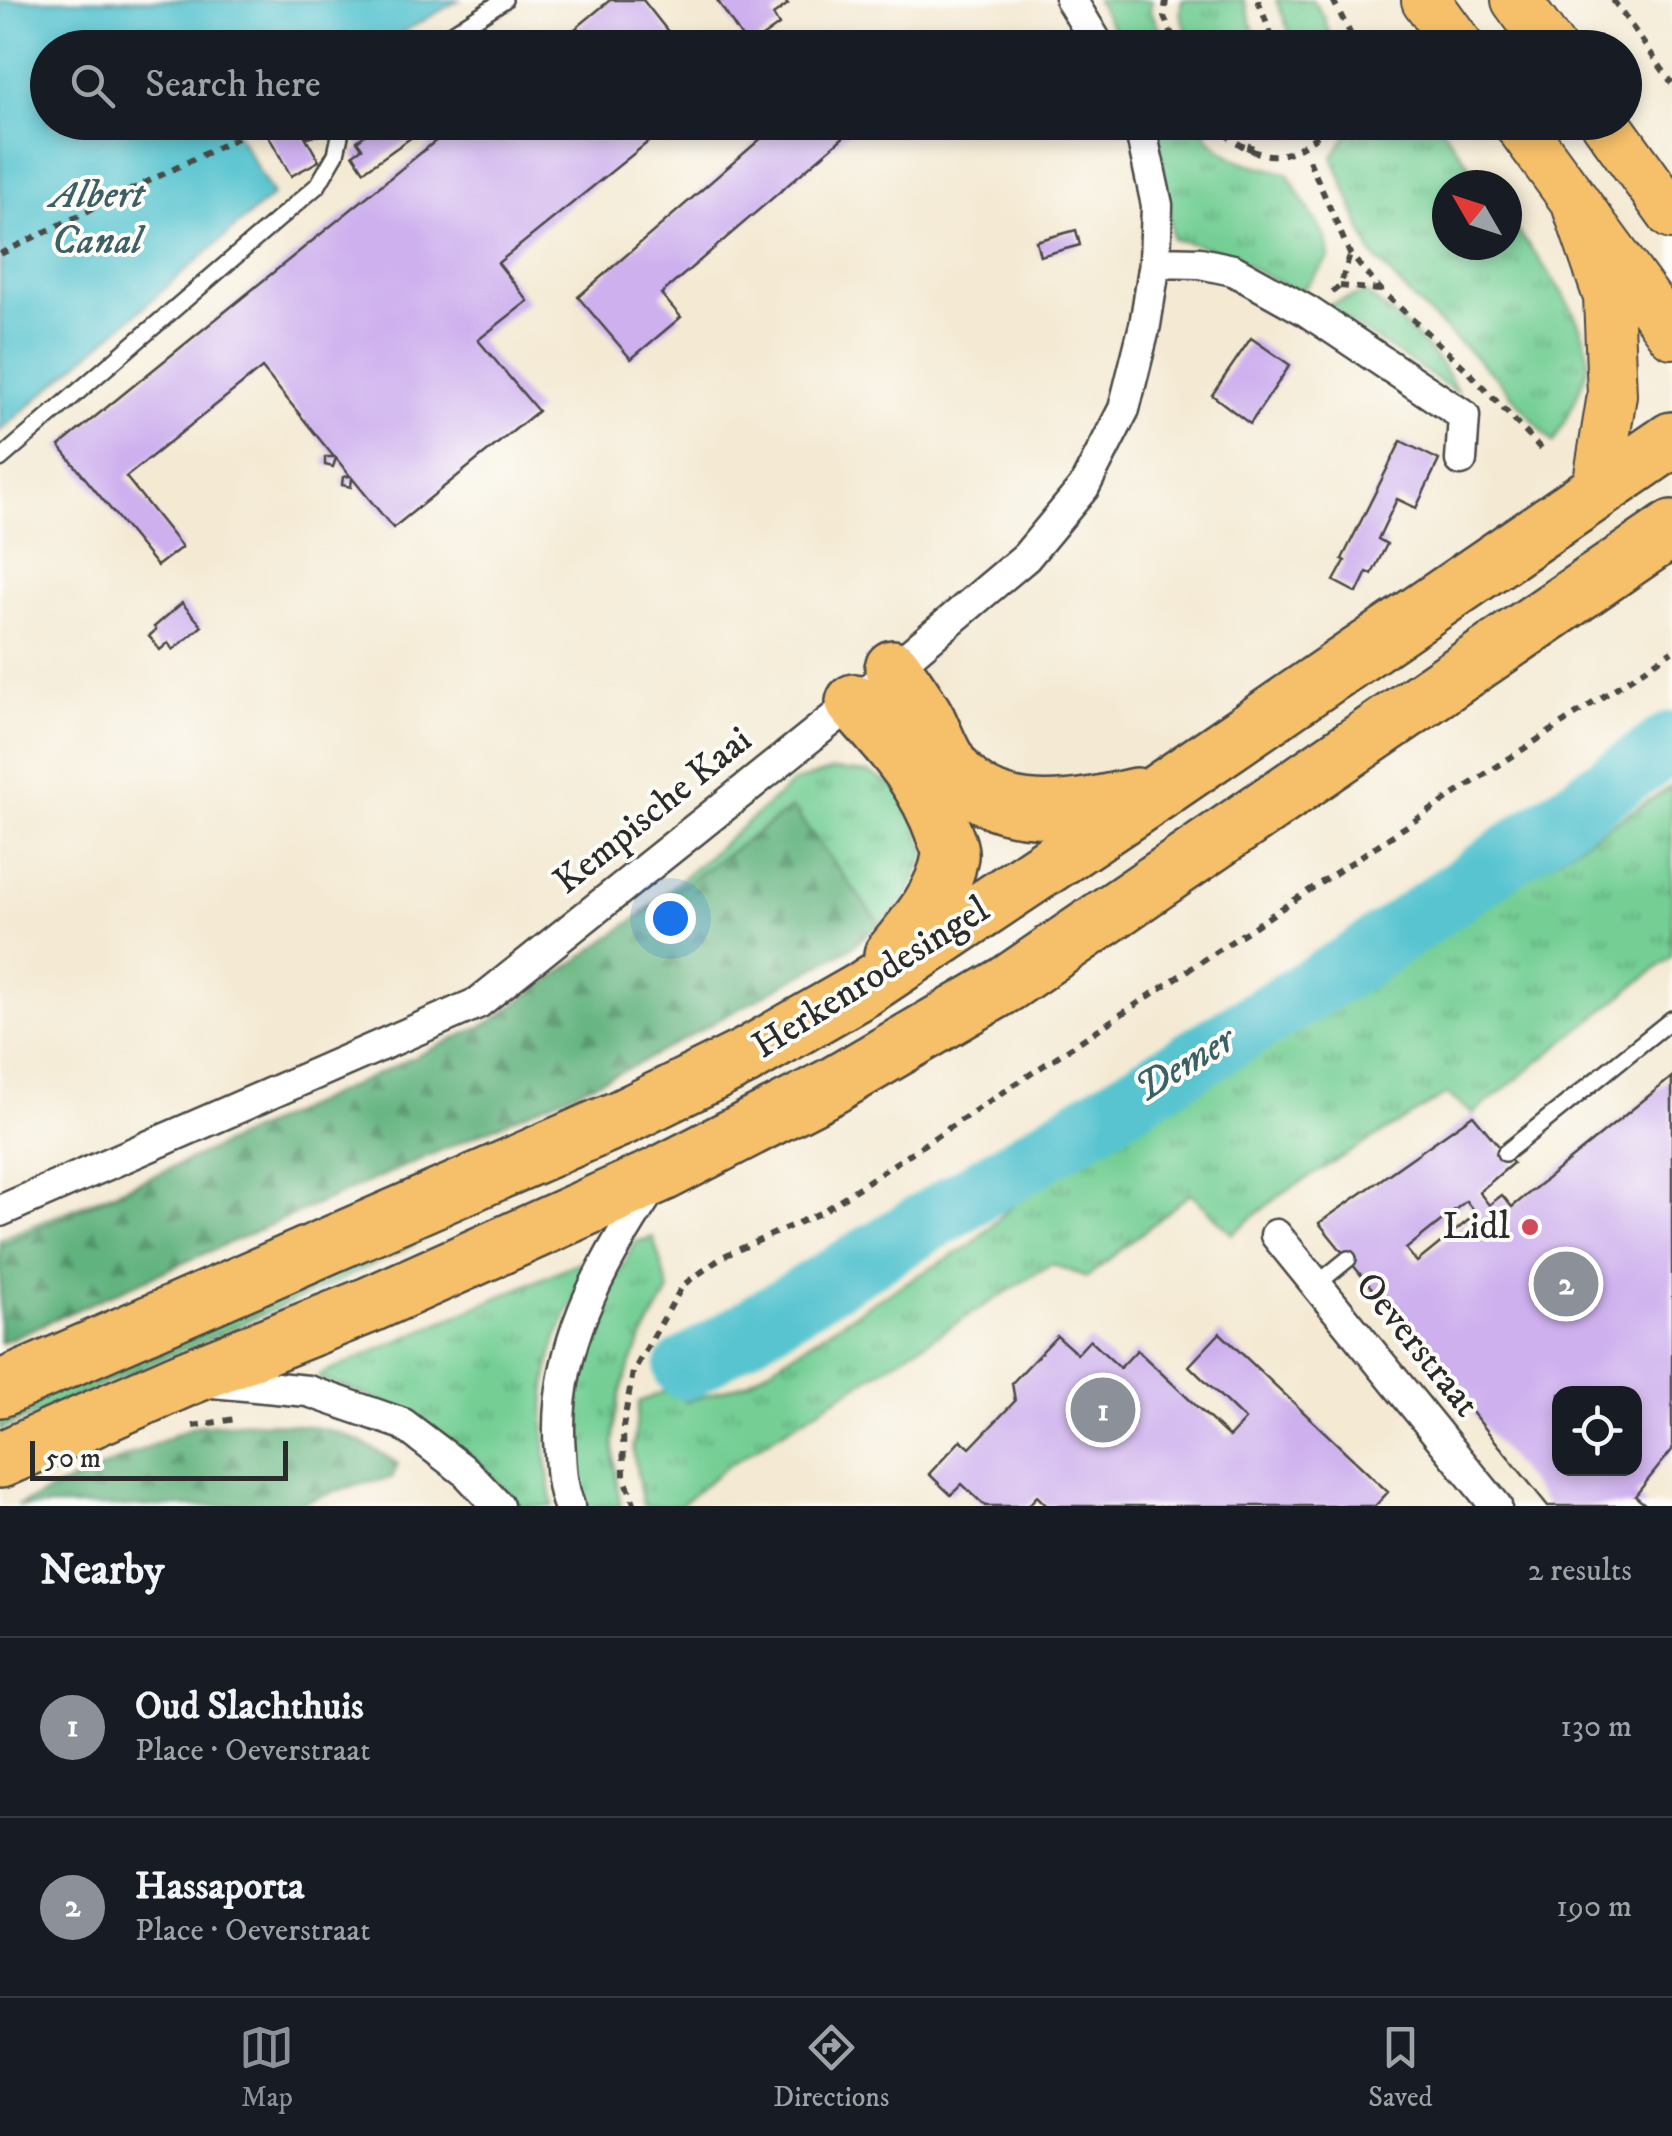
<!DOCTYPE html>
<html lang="en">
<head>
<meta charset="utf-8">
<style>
	:root { --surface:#171b24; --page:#242831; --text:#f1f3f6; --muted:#9ea1a6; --line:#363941; --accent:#8c9099 }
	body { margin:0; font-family:"IM FELL DW Pica",serif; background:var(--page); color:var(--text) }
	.controls { position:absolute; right:30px; bottom:30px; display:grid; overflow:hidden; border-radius:20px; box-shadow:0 5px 15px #0003 }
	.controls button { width:90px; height:90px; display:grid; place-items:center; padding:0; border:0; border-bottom:2px solid var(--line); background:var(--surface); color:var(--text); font:50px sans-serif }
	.compass { position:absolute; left:1432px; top:170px; width:90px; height:90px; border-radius:50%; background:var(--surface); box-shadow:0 5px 15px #0003; rotate:309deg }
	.scale { position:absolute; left:30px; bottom:25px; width:258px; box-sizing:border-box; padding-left:10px; border:5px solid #2b2b2b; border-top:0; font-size:28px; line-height:35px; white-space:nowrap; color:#2b2b2b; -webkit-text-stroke:8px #fdfcf7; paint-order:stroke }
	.you { position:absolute; left:670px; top:918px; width:35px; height:35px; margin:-25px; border:8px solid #fff; border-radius:50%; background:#1a73e8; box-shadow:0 0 0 15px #1a73e833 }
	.badge { display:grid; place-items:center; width:65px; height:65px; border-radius:50%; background:var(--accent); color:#fff; font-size:32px; font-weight:700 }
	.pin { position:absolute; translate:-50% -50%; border:5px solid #fff; box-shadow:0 2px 10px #0006 }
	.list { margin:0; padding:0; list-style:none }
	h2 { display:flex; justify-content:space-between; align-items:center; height:130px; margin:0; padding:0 40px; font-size:42px }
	h2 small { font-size:32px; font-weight:400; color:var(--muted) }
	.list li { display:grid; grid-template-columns:65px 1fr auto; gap:30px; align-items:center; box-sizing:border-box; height:180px; padding:0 40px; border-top:2px solid var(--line) }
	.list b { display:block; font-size:38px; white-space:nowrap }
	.list p { margin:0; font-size:32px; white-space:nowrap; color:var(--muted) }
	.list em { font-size:32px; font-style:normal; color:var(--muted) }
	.icon { flex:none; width:55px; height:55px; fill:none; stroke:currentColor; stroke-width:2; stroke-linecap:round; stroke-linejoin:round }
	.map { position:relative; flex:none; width:1672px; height:1506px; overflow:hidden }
	.search { position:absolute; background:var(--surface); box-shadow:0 5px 15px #0003; left:30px; right:30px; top:30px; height:110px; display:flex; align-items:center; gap:25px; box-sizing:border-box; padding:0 35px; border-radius:55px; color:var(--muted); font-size:38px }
	.sheet { height:490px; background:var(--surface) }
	nav { display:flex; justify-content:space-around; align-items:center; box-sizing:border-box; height:140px; border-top:2px solid var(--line); background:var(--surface); font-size:28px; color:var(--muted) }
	nav a { display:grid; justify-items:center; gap:5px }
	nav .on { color:var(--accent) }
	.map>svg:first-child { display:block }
</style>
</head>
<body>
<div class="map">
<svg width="1672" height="1506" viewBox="0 0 1672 1506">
	<defs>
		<pattern id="grass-tufts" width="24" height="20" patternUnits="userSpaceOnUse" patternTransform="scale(2.5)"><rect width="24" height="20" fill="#75cf95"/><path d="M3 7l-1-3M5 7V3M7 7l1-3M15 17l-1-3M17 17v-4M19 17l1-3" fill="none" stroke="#60a87a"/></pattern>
		<pattern id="forest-firs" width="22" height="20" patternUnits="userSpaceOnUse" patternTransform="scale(2.5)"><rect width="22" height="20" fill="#60b27e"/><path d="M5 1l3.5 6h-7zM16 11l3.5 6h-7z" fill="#4f9167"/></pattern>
	</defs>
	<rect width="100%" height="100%" fill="#fdfcf7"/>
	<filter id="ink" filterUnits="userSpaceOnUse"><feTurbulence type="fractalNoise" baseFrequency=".01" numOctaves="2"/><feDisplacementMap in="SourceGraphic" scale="20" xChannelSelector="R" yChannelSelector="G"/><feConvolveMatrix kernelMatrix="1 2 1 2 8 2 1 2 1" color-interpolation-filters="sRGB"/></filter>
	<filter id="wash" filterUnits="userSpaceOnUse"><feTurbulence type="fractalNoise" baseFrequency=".0048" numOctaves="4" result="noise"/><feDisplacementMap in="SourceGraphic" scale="40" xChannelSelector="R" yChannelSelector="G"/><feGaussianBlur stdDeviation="2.25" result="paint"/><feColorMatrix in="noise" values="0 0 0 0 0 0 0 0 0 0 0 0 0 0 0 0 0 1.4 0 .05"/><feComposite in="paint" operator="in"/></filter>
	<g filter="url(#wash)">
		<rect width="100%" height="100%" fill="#f4ead4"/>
		<path fill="url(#grass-tufts)" stroke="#507d60" stroke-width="2.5" d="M1096,0H1152L1150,9L1167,47H1124Z
			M1182,0H1244L1259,47H1193L1180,13Z
			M1276,0H1312L1324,16L1333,47H1296Z
			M1156,123H1200C1217,160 1251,165 1287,173L1327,240L1329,258L1300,294L1218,250L1172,239Z
			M1355,123H1438L1484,185H1447V245H1507V217C1531,249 1587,317 1588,357C1589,377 1563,425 1553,443L1497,378L1414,300L1371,253L1333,157Z
			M1366,293C1401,322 1438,351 1458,393L1324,306Z
			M833,770L869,773L903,790L926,852L906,900L880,924L792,808L638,917L794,782Z
			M1672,786V956L1473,1114L1447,1094L1281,1194L1232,1234L1191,1193L1087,1277L1051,1264L726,1467L679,1506H643L633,1450L639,1402L672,1388L685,1402L748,1382L876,1300L971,1245L1018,1200Z
			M174,1167L0,1246V1239Z
			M461,1212L463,1217L394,1255L309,1294L0,1430V1413Z
			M653,1237L669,1291C624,1368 601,1414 621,1506H587C556,1404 589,1332 635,1242Z
			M593,1256C584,1283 568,1309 558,1335C538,1391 543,1449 553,1506H520C457,1433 409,1407 319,1379L320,1375Z"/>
		<path fill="url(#forest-firs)" stroke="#466e54" stroke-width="2.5" d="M792,808L880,924L849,949L636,1065L0,1343V1246L489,1023Z
			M254,1422C318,1425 344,1427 398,1464L392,1478L356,1485L291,1506H17L195,1426Z"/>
		<path fill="#58c4d0" stroke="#42787e" stroke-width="2.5" d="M0,0H459L377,47L48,48V122L247,123L235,130L273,195L0,431Z"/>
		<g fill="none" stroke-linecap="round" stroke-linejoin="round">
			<path stroke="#58c4d0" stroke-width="62" d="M685,1369L1360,959L1672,742"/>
		</g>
		<g id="blocks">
			<path fill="#ceb0ee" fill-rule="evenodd" d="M610,0H643L681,48H552Z
				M717,0H784L788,4L773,15L779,25L748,47Z
				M290,122H297L319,161L291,176L268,135Z
				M300,122H317L320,135L308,137Z
				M382,122H402L412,137L364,171L353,154L362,148L357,141Z
				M459,122H673L498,263L528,301L478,340L538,411L393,528L352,478L351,487L342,485L343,477L350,476L336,458L333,467L325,465V457H334L262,368L126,477L182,547L157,566L59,446Z
				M780,122H861L661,294L681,317L631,359L578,297Z
				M1076,230L1080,245L1040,256L1036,241Z
				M1251,338L1290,365L1250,424L1212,395Z
				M1401,441L1439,460L1416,508L1397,499L1378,539L1387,544L1372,574L1367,572L1357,593L1334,581L1345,561L1342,559Z
				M182,603L202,626L173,650L168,643L160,650L149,636L156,630L154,627Z
				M1672,1077V1450L1635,1496L1647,1506H1548L1319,1223L1473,1115L1513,1163L1479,1192L1489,1205L1502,1195L1512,1207ZM1466,1201L1476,1214L1417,1262L1406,1249ZM1560,1394H1634V1468H1560Z
				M1220,1333L1388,1492L1375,1506H1047L1037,1496L1028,1506H985L962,1484L951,1495L929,1474L961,1440L970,1448L1015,1401L1012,1383L1057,1336L1077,1354L1090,1340L1120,1368L1137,1350L1229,1437L1245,1420L1189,1366Z"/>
		</g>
	</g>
	<g filter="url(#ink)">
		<use href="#blocks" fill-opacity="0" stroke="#494844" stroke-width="2.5"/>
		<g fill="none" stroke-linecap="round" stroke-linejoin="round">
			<defs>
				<path id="lane" d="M429,48L504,0
					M0,459L318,185L336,154L343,122
					M1505,1153L1672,1019
					M1316,1285L1348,1259"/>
				<path id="street" d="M1071,0L1100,48
					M1155,262L1200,263L1233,270L1307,311L1464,416L1461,460
					M0,1211L478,1003L854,702L1026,557L1084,487L1124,409L1145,325L1155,262L1157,205L1139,122
					M1276,1235L1496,1506
					M202,1381L308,1391L403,1424L466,1472L498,1506
					M569,1506C562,1488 561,1472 560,1453C551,1352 600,1265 655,1183"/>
				<path id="primary" d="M1426,0L1461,48
					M1516,0L1551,48
					M1517,122L1672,334
					M1605,122L1672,215
					M1575,201L1608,297L1612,395L1596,493"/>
				<path id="highway" d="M893,668C905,685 917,701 927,719C935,735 941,753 951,767C994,827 1076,810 1136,796
					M854,702C892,745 925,779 944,834C947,842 951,849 950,856C944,895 916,926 892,955
					M0,1389L621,1118L745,1057L862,990L1163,789L1672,440
					M0,1460L184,1379L369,1305L661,1174L832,1086L1007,984L1672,529"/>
			</defs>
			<use href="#lane" stroke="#494844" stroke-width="20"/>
			<use href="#street" stroke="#494844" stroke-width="35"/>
			<use href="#primary" stroke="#494844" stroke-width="52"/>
			<use href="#highway" stroke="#494844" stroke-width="60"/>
			<path stroke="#494844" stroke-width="6" stroke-dasharray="8 8" stroke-linecap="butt" d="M1166,0L1164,17L1178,48
				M1258,0L1276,48
				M1333,0L1350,33V48
				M1613,0L1672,83
				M1213,122C1230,141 1260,162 1287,153C1302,149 1317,135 1330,127L1332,122
				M1248,151L1262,122
				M1309,160L1350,254L1381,290L1468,371L1544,452
				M0,254L239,137
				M1340,286L1379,290
				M1332,292L1340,286L1350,255
				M193,1426L235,1419
				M635,1506L624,1475L623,1427L633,1372L683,1285L724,1256L820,1213L1672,651"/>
			<use href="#lane" stroke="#fff" stroke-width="15"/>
			<use href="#street" stroke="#fff" stroke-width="30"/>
			<use href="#primary" stroke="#f6c06b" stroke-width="48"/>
			<use href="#highway" stroke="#f6c06b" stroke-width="55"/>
		</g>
	</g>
	<circle fill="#d1495b" stroke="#fdfcf7" stroke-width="4" cx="1530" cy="1227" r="10"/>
	<g text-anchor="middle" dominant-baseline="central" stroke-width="8" stroke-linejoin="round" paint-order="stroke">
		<g font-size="38" fill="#2b2b2b" stroke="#fdfcf7">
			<text transform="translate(653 811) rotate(-39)">Kempische Kaai</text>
			<text transform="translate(871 978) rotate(-32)">Herkenrodesingel</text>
			<text transform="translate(1417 1345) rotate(51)">Oeverstraat</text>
		</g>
		<g font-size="38" fill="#2b2b2b" stroke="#fdfcf7" text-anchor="end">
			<text x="1510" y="1227">Lidl</text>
		</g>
		<g font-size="40" font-style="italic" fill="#3b6165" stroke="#fdfcf7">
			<text x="97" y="196">Albert<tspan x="97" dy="46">Canal</tspan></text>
			<text transform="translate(1185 1065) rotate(-31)">Demer</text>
		</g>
	</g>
</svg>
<div class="controls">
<button><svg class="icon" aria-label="locate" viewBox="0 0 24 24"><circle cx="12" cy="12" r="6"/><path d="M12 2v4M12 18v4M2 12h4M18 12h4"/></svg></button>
</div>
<svg class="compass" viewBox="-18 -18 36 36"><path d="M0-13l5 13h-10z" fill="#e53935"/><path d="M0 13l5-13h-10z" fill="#9ea1a6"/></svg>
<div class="scale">50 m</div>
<div class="you"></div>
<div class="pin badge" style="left:1103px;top:1410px">1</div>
<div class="pin badge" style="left:1566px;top:1284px">2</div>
<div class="search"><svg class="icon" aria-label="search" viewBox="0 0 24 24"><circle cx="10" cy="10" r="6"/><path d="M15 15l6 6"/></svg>Search here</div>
</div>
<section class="sheet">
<h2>Nearby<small>2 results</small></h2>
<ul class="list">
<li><span class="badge">1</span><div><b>Oud Slachthuis</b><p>Place · Oeverstraat</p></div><em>130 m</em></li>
<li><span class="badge">2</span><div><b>Hassaporta</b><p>Place · Oeverstraat</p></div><em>190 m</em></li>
</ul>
</section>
<nav>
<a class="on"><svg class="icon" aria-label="map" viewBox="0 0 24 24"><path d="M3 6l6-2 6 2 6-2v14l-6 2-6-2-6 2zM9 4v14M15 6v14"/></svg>Map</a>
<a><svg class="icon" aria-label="directions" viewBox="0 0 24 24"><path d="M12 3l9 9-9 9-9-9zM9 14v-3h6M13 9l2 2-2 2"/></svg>Directions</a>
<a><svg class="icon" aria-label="saved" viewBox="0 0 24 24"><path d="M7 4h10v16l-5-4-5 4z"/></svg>Saved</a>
</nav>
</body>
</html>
